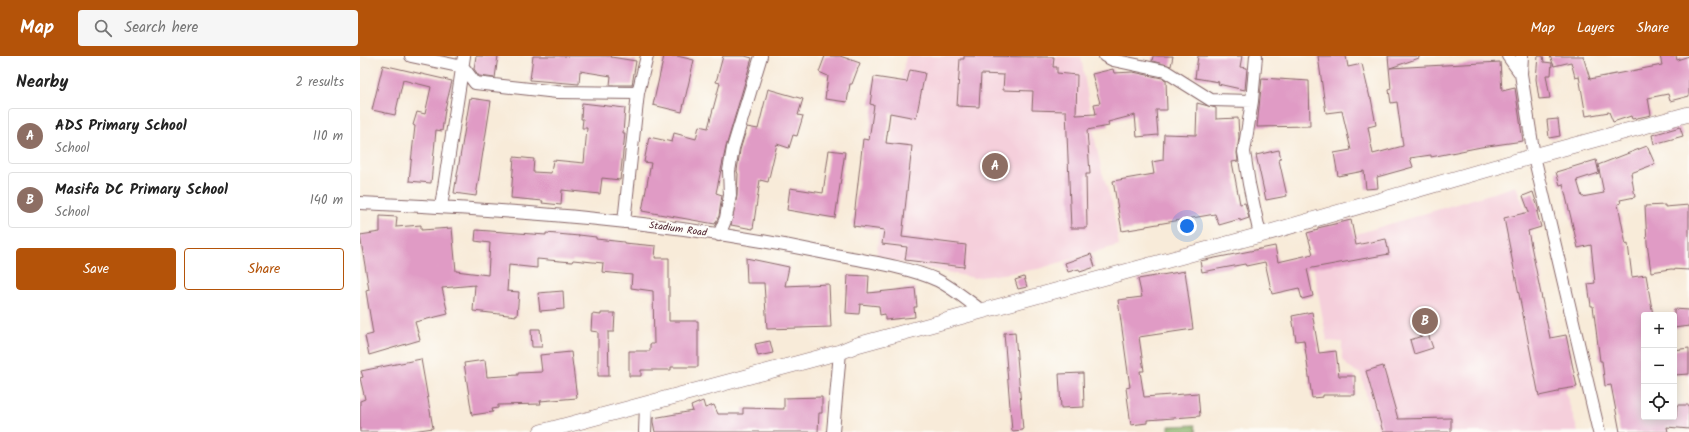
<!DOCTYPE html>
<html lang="en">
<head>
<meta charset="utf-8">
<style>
	:root { --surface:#fff; --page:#f6f6f6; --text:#222; --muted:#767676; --line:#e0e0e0; --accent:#b45309 }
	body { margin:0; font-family:Kalam,sans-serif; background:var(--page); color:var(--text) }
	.controls { position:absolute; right:12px; bottom:12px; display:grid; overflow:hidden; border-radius:4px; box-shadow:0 2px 10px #0003 }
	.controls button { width:36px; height:36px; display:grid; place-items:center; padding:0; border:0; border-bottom:1px solid var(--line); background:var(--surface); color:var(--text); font:20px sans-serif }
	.you { position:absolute; left:827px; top:170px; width:14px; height:14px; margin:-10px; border:3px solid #fff; border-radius:50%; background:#1a73e8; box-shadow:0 0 0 6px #1a73e833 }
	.badge { display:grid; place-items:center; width:26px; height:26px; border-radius:50%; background:var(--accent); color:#fff; font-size:13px; font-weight:700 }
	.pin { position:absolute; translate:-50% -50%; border:2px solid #fff; box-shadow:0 1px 4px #0006 }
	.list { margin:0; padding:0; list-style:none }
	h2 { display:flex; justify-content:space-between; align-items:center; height:52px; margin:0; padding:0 16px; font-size:17px }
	h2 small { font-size:13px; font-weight:400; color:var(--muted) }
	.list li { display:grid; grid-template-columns:26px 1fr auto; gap:12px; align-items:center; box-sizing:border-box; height:56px; margin:0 8px 8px; padding:0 8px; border:1px solid var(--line); border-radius:4px }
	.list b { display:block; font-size:15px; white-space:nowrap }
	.list p { margin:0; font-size:13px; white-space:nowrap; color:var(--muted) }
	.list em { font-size:13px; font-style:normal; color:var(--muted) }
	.actions { display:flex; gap:8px; padding:12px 16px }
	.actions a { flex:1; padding:9px 0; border:1px solid var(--accent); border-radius:4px; text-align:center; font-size:14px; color:var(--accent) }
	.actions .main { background:var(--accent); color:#fff }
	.icon { flex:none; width:22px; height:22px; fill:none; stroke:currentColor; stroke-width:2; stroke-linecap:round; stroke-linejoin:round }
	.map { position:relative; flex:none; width:1329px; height:376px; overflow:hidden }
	header { display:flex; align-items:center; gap:24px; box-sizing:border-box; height:56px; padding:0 20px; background:var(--accent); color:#fff }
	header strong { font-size:19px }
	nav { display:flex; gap:22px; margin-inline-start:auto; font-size:14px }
	.search { width:280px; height:36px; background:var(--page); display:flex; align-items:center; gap:10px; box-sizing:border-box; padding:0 14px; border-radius:4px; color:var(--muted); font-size:15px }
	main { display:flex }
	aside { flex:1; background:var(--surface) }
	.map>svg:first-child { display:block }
</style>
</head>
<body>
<header>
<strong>Map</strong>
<div class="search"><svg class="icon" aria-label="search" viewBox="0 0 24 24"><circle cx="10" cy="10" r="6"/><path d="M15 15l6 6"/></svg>Search here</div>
<nav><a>Map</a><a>Layers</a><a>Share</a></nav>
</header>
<main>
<aside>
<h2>Nearby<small>2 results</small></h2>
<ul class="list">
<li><span class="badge" style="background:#8d6e63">A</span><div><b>ADS Primary School</b><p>School</p></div><em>110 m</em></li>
<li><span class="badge" style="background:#8d6e63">B</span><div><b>Masifa DC Primary School</b><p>School</p></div><em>140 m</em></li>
</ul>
<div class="actions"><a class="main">Save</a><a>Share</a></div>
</aside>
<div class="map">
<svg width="1329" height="376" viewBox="0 0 1329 376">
	<rect width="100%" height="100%" fill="#fdfcf7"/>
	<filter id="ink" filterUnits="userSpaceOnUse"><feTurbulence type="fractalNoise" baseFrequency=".025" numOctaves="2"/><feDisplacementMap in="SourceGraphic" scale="8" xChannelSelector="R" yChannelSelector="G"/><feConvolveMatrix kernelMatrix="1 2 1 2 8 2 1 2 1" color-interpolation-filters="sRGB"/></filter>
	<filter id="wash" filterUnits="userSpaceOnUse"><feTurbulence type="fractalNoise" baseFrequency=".012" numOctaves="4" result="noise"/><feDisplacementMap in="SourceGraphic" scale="16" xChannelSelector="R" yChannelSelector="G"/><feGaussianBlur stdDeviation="0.9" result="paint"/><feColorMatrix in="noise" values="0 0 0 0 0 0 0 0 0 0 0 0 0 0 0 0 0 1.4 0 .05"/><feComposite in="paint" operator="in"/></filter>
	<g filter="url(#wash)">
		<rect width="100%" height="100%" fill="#f8ebd9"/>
		<path fill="#f5cfdb" d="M546,0L721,1L735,84L742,116L752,147L759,189L678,213L614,222L516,201L536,48Z
			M1156,130L1169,162L1181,216L1197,309L1218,376H1017L1016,367L1011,358L1001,318L991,313L982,304V286L967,285L950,192Z"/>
		<path fill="#87b067" stroke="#686849" d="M835,369L837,376H809V370Z"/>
		<g id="blocks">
			<path fill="#e09bc5" d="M116,0H138L135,22L119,20L114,13Z
				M173,0H252L251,1L276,5L272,29H250L251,20L220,15L219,28L170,24Z
				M304,0H317L334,4L322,56L293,49Z
				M363,0H385L392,2L366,91L356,137L362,139L359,160L355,168L282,155L291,107L284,106L289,81L312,86L314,77L336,83L339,70L348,72L360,27L356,26Z
				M465,0H480L500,7L492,28H490L487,46L465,43L468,20L459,16Z
				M604,0L694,1L693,11H697V17L717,19L716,59L736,58L734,48L740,47L732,18L753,13L754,17L773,16L802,22L806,24L807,54H796L798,79L777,81L775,59L748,66L749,70L727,74L730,118H726L727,172H711L706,55L672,54L673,35L643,34L644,19L621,18L619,51L597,50L600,3H604Z
				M793,0H813L811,10L792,5Z
				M838,0H882L880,11L887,12L885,34L858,28L859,26L835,22Z
				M958,0H986L988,11L1002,8L1010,42H1011L1016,69L1008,71L1013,98L1043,90L1037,46L1031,47L1029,34L1031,33L1028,0H1059V2L1030,12L1140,6L1142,35L1155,32L1163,85L1121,91L1071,101V99L1050,102L1053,111L1017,121L1018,132L1006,133L1004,115L978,120L974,97L991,94L982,55L966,57Z
				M1178,0H1183L1184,6L1192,7L1191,19H1186L1190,42L1179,43L1176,23Z
				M1190,0H1223L1230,23L1302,9L1300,0H1316L1317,4L1329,0V40L1310,45L1308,38L1288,42L1291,59L1272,63L1271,60L1253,66L1249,56L1226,60L1219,20L1215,21L1211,6L1194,10Z
				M23,9L92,25L85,53L82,75L76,74L71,127L49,125L55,70L53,69L57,56L65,58L71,31L43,24L35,59L12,54Z
				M550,14L565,17L556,62L530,57L526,87L552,90L542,181L606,189L604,211L545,204L547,191L522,188L524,174L493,170L503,83L509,84L514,49L510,48L514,21L547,26Z
				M902,22L949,25L950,70L897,71Z
				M408,33L443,43L438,59L443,60L437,80L433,79L429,92L417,88L408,126L400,124L393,173L371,169L377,140L378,118L377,115L380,94L387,71L398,73Z
				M110,42L131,45L116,140L94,137Z
				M222,47L265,52L263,77H265L260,124L242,122L240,138L202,134L201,149L182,147L183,145L151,142L154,101L174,103L173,116L191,117L193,104L224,107L227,72H222L223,63H221Z
				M837,47L856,52V63L878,62L879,81L877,97L878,105L872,106L880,148L885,147L889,162L880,165V163L859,169L855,158L786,170V171L762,175L753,125L794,118L792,106L803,104L804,78L836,79Z
				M1198,63L1200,80L1189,82L1187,64Z
				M1320,71L1323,80L1294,88L1292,79Z
				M1287,90L1295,108L1271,117L1275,141L1260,144L1261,147L1258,148L1266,189L1268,188L1272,221L1286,219L1293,259H1284V361H1316L1317,349H1329V373L1307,371L1308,376H1260L1251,329L1245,330L1242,305H1240L1233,250H1231L1228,228L1235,227L1231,189L1218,192L1203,128L1200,129L1196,116L1236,104L1239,117L1217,124L1222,141L1244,137L1238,109Z
				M469,94L485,96L475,162L427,154L430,132L463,137Z
				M919,94L921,103L919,104L927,140L906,144L896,99Z
				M1173,136L1179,155L1177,156L1181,171L1168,175L1190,282L1206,279L1217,331L1198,334V336L1179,340L1144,162L1169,156L1163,140Z
				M1305,149V151L1329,149V214L1311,213L1291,216L1287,187L1285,150Z
				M20,160L37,161L36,171L61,169V174L92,172L96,215L128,219L130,187L115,185L116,174L186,179V177L219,180V179L236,181V183L264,186V187L296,190L295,202H309V265H338V311H311V314H281V320H269V295H290V288H294L293,235L271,232L272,219L242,216L243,207L213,204L212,206L177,203V212L149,209L147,235L159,236L157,260L113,255L115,229L82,232L88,258L55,266L60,284L9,299L5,280L13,278L6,235L9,234L0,179L20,176Z
				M991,164L996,189L1026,183L1029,198L947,213L953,240L942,243L939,232L912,238L905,206L886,210L885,208L842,216L840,205L915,190L918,206L953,198L947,177L958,174V172L962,171Z
				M731,198L735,211L720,216L719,213L708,216L705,207Z
				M386,202L429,211L425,230L469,228L471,271L407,273L404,227H387Z
				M825,215L833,273L779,281L784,315H780L784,341L838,337L840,360L787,364V367L771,369L766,332L770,331L758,244L782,241L778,223Z
				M488,219L509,220L508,237L555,232L557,251H554L555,261L525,264V258L520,259L519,250L500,248L499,258L486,257Z
				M664,221L667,231L658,233L655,224Z
				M203,235L204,253L180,255L178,237Z
				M1314,253L1329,254V270L1314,272Z
				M952,256L959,297L976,295L979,320H995V339H963V341L952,342L944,284L936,285L932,260Z
				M241,257H255L254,276H248L249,320H238V276L231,275L232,258L241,259Z
				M171,273H180L182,291H172Z
				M655,276L663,374L652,375L644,277Z
				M1068,278L1073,292L1054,298L1050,284Z
				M410,285L413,297L398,300L395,288Z
				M1329,292V318L1314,319V294Z
				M211,296L217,342L180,345L181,348L138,349V352L132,353L133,356L112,359L104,307L125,304L127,321L158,319V317L182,316L180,299Z
				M61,303L73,372L46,376H0V345L5,343L0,322L3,321L1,315Z
				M1023,310L1038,363L1091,362V376H1023L1006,315Z
				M723,317L724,351L701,352L699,318Z
				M462,341V357H459L458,376H295L293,366V362L333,355L331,350L343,345L345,352L354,349L358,358H383V352L424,353V342Z"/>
		</g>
	</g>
	<g filter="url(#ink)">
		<use href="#blocks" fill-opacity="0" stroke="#876668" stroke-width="1"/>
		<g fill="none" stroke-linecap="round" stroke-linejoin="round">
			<defs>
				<path id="minor" d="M51,0L103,11L115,27L197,36L278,37
					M745,0L753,4L805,15L851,44L892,45
					M896,0L892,45L884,96L889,128L900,179
					M1148,0L1161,18
					M1162,0L1161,18L1174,100L1239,376
					M0,147C155,154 312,165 465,197C499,204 546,210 577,224C593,232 607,244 622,255
					M81,151L104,0
					M264,166L278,37L287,0
					M359,179L366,162L370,139L369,115L373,92L401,0
					M285,376L286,349
					M473,376L480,296"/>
				<path id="major" d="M181,376L480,296L497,289L900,179L1174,100L1329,58"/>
			</defs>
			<use href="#minor" stroke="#876668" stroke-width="14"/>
			<use href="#major" stroke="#876668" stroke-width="16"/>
			<use href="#minor" stroke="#fff" stroke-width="12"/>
			<use href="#major" stroke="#fff" stroke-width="15"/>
		</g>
	</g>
	<g text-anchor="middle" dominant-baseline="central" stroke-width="4" stroke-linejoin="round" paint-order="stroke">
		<g font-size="10" fill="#4a1f2b" stroke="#fdfcf7">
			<text transform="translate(318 173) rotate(8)">Stadium Road</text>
		</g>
	</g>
</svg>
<div class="controls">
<button>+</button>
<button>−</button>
<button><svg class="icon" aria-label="locate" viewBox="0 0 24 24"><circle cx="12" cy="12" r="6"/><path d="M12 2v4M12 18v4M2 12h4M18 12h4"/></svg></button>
</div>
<div class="you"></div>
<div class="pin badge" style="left:635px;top:110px;background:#8d6e63">A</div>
<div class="pin badge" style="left:1065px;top:265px;background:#8d6e63">B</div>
</div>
</main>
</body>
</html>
